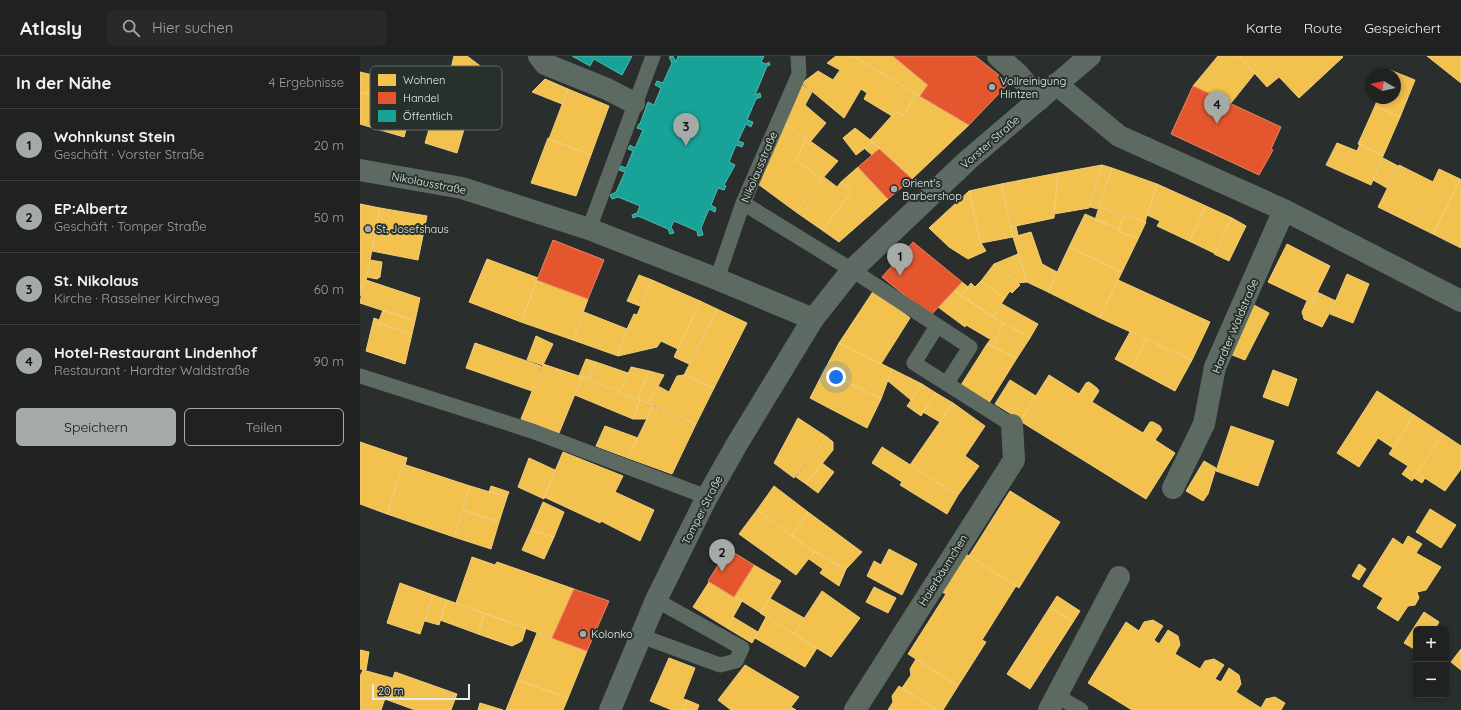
<!DOCTYPE html>
<html lang="de">
<head>
<meta charset="utf-8">
<style>
	:root { --surface:#202221; --page:#282a2a; --text:#f1f3f6; --muted:#a2a4a5; --line:#3d3f3f; --accent:#a5aaa7 }
	body { margin:0; font-family:Quicksand,sans-serif; background:var(--page); color:var(--text) }
	.controls { position:absolute; right:12px; bottom:12px; display:grid; overflow:hidden; border-radius:6px; box-shadow:0 2px 6px #0003 }
	.controls button { width:36px; height:36px; display:grid; place-items:center; padding:0; border:0; border-bottom:1px solid var(--line); background:var(--surface); color:var(--text); font:20px sans-serif }
	.compass { position:absolute; left:1005px; top:12px; width:36px; height:36px; border-radius:50%; background:var(--surface); box-shadow:0 2px 6px #0003; rotate:279deg }
	.scale { position:absolute; left:12px; bottom:10px; width:98px; box-sizing:border-box; padding-left:4px; border:2px solid #e7ece9; border-top:0; font-size:11px; line-height:14px; white-space:nowrap; color:#e7ece9; -webkit-text-stroke:3px #28302c; paint-order:stroke }
	.you { position:absolute; left:476px; top:321px; width:14px; height:14px; margin:-10px; border:3px solid #fff; border-radius:50%; background:#1a73e8; box-shadow:0 0 0 6px #1a73e833 }
	.badge { display:grid; place-items:center; width:26px; height:26px; border-radius:50%; background:var(--accent); color:#111; font-size:13px; font-weight:700 }
	.pin { position:absolute; translate:-50% -33px; filter:drop-shadow(0 1px 2px #0008) }
	.pin::after { content:''; position:absolute; top:21px; width:14px; height:12px; background:inherit; clip-path:polygon(0 0,100% 0,50% 100%) }
	.list { margin:0; padding:0; list-style:none }
	h2 { display:flex; justify-content:space-between; align-items:center; height:52px; margin:0; padding:0 16px; font-size:17px }
	h2 small { font-size:13px; font-weight:400; color:var(--muted) }
	.list li { display:grid; grid-template-columns:26px 1fr auto; gap:12px; align-items:center; box-sizing:border-box; height:72px; padding:0 16px; border-top:1px solid var(--line) }
	.list b { display:block; font-size:15px; white-space:nowrap }
	.list p { margin:0; font-size:13px; white-space:nowrap; color:var(--muted) }
	.list em { font-size:13px; font-style:normal; color:var(--muted) }
	.actions { display:flex; gap:8px; padding:12px 16px }
	.actions a { flex:1; padding:9px 0; border:1px solid var(--accent); border-radius:6px; text-align:center; font-size:14px; color:var(--accent) }
	.actions .main { background:var(--accent); color:#111 }
	.icon { flex:none; width:22px; height:22px; fill:none; stroke:currentColor; stroke-width:2; stroke-linecap:round; stroke-linejoin:round }
	.map { position:relative; flex:none; width:1101px; height:654px; overflow:hidden }
	header { display:flex; align-items:center; gap:24px; box-sizing:border-box; height:56px; padding:0 20px; background:var(--surface); border-bottom:1px solid var(--line) }
	header strong { font-size:19px }
	nav { display:flex; gap:22px; margin-inline-start:auto; font-size:14px }
	.search { width:280px; height:36px; background:var(--page); display:flex; align-items:center; gap:10px; box-sizing:border-box; padding:0 14px; border-radius:6px; color:var(--muted); font-size:15px }
	main { display:flex }
	aside { flex:1; background:var(--surface) }
	.map>svg:first-child { display:block }
</style>
</head>
<body>
<header>
<strong>Atlasly</strong>
<div class="search"><svg class="icon" aria-label="search" viewBox="0 0 24 24"><circle cx="10" cy="10" r="6"/><path d="M15 15l6 6"/></svg>Hier suchen</div>
<nav><a>Karte</a><a>Route</a><a>Gespeichert</a></nav>
</header>
<main>
<aside>
<h2>In der Nähe<small>4 Ergebnisse</small></h2>
<ul class="list">
<li><span class="badge">1</span><div><b>Wohnkunst Stein</b><p>Geschäft · Vorster Straße</p></div><em>20 m</em></li>
<li><span class="badge">2</span><div><b>EP:Albertz</b><p>Geschäft · Tomper Straße</p></div><em>50 m</em></li>
<li><span class="badge">3</span><div><b>St. Nikolaus</b><p>Kirche · Rasselner Kirchweg</p></div><em>60 m</em></li>
<li><span class="badge">4</span><div><b>Hotel-Restaurant Lindenhof</b><p>Restaurant · Hardter Waldstraße</p></div><em>90 m</em></li>
</ul>
<div class="actions"><a class="main">Speichern</a><a>Teilen</a></div>
</aside>
<div class="map">
<svg width="1101" height="654" viewBox="0 0 1101 654">
	<rect width="100%" height="100%" fill="#2a2e2c"/>
	<path fill="#f2c14e" stroke="#efce7c" d="M94,0H107L123,12L116,33L88,25Z
		M476,0H493L556,38L543,60L536,55L532,60L504,43L507,37L501,33L484,62L442,27L458,15L473,24L480,14L467,7Z
		M493,0H533L568,29L560,40Z
		M858,0H879L895,17L871,47L833,30Z
		M879,0H981L983,1L939,42L919,21L907,31Z
		M1067,0H1101V27Z
		M1030,14L1055,24L1040,61L1015,50L1018,42H1035V18H1028Z
		M0,16L34,24L29,44L0,36Z
		M185,23L208,33L202,48L172,36Z
		M441,28L452,36L445,49L466,67L451,85L424,67Z
		M208,33L249,50L231,99L189,83Z
		M0,36L29,44L20,74L0,68Z
		M556,38L609,69L552,123L510,84L536,55L543,60Z
		M28,49L51,55L44,81L20,74Z
		M1015,50L1040,61L1023,100L998,88Z
		M79,56L107,63L97,97L65,87L73,60L77,62Z
		M424,67L446,82L436,104L462,123L436,156L398,128Z
		M495,72L513,86L496,99L483,82Z
		M188,82L231,99L216,140L171,127Z
		M446,82L478,105L462,123L436,104Z
		M513,86L520,92L512,99L505,93Z
		M977,87L997,95L1000,88L1023,100L1011,129L966,109Z
		M1023,102L1038,110L1027,132L1013,124Z
		M742,109L752,112L738,153L730,151Z
		M742,109L729,152L694,158L698,117Z
		M1039,109L1073,126L1079,113L1100,123L1073,178L1018,151Z
		M498,111L528,143L479,186L462,174L492,136L481,126Z
		M752,112L797,128L785,166L739,151Z
		M698,117L694,162L651,171L641,128Z
		M464,121L477,131L481,126L492,136L462,174L436,156Z
		M1100,123L1101,124V192L1073,178Z
		M641,128L653,181L621,187L609,135Z
		M797,128L846,150L829,185L797,170L800,165L787,159Z
		M609,135L621,187L626,195L608,203L589,191L569,172Z
		M0,148L20,152L6,225H4L0,240Z
		M846,150L872,162L854,197L829,185Z
		M739,151L764,160L759,173L735,164Z
		M20,152L67,160L58,204L12,195Z
		M725,158L759,173L758,175L778,183L762,216L709,191Z
		M764,160L786,166L778,183L758,175Z
		M872,162L886,170L869,205L854,198Z
		M656,170L658,179L653,181L651,171Z
		M671,176L682,208L697,216L688,236L667,226L653,181Z
		M927,188L970,210L952,247L908,226Z
		M709,191L762,216L740,262L688,236Z
		M658,198L667,226L658,227L634,208Z
		M127,203L178,222L161,266L109,246Z
		M10,204L22,206L20,221L17,223L7,221Z
		M634,208L660,229L652,237L650,235L645,242L621,225Z
		M987,218L1009,228L993,267L970,258Z
		M279,219L292,224L280,250L267,245Z
		M6,224L60,242L55,265L0,247L4,225Z
		M177,224L228,243L213,284L161,266Z
		M292,224L340,245L318,293L301,285L297,291L258,300L267,273L274,258L277,259Z
		M758,224L850,266L832,304L740,262Z
		M621,225L645,242L633,261L601,240L611,227L615,231Z
		M602,226L608,231L601,240L594,234Z
		M514,234L550,262L521,308L479,287Z
		M594,234L643,267L635,286L606,269L605,271L578,251Z
		M957,236L976,245L962,271L944,263L942,256L947,245L952,247Z
		M340,245L357,253L329,308L314,301Z
		M642,248L678,268L670,282L633,261Z
		M892,248L909,257L885,304L867,297Z
		M357,253L387,267L354,332L324,319Z
		M23,254L55,265L52,278L18,267Z
		M224,256L267,273L258,300L213,284Z
		M14,262L19,264L18,267L52,278L45,308L6,295Z
		M643,267L670,282L657,302L627,288L630,284L635,286Z
		M770,276L786,283L772,312L755,303Z
		M176,280L193,288L183,309L167,304Z
		M786,283L832,304L815,335L772,312Z
		M115,287L181,310L172,335L106,312Z
		M479,287L532,313L521,343L464,315Z
		M627,288L657,302L629,347L601,329Z
		M226,303L236,306L228,323L219,320Z
		M236,306L268,317L260,336L228,323Z
		M183,308L222,321L199,377L161,363Z
		M271,311L289,315L278,343L260,336Z
		M532,313L562,328L551,344L528,325Z
		M913,314L937,323L928,350L903,341Z
		M289,315L304,319L289,347L278,343Z
		M464,315L521,343L507,372L450,342Z
		M324,319L354,332L336,368L289,347L298,330L309,336L317,320Z
		M689,319L719,338L726,327L729,326L737,332L739,335L732,346L783,377L790,366H793L800,370L802,374L795,384L815,397L786,443L660,365Z
		M222,321L280,344L273,363L215,339Z
		M650,324L676,340L661,364L635,348Z
		M562,328L576,337L561,360L547,350Z
		M1017,335L1054,359L1033,392L1018,382L999,411L977,397Z
		M576,337L593,347L580,366L563,356Z
		M280,344L293,349L287,363H273Z
		M593,347L625,370L605,400L619,410L598,439L550,409Z
		M293,350L336,368L312,418L268,402Z
		M1054,359L1083,378L1052,425L1042,418L1048,410L1029,398Z
		M438,362L467,381L434,422L414,407Z
		M245,370L278,382L268,402L236,390Z
		M871,370L914,385L898,430L856,415Z
		M1083,378L1101,390V413L1085,435L1057,417Z
		M467,381L473,386V394L446,428L436,421Z
		M0,386L47,402L45,409L43,408L27,458L0,448Z
		M522,391L598,439L587,458L540,429L542,426L512,407Z
		M203,396L263,420L255,436L294,454L280,485L241,465L240,467L184,441Z
		M169,402L195,414L184,443L158,431Z
		M844,405L856,412L848,438L843,445L826,435Z
		M462,407L474,416L458,437L446,428Z
		M43,408L110,430L94,481L27,458Z
		M1057,417L1065,422L1062,427L1054,422Z
		M110,430L147,441L139,466L103,454Z
		M131,430L149,436L147,441L129,436Z
		M414,430L448,456L432,480L397,454Z
		M650,435L700,466L659,532L609,500Z
		M183,446L204,456L194,481L171,474Z
		M1070,453L1096,469L1081,492L1056,476Z
		M103,454L139,466L131,493L94,481Z
		M397,454L454,496L436,519L379,478Z
		M448,456L502,496L486,513L454,496L432,480Z
		M171,474L194,481L184,503L162,494Z
		M1048,480L1062,488L1056,497L1081,511L1066,534L1057,536L1059,542L1055,549L1048,550L1038,565L1017,552L1023,542L1003,530L1033,482L1043,489Z
		M529,493L557,508L542,539L507,520L514,505L521,509Z
		M454,495L486,513L479,530L460,517L463,513L449,503Z
		M606,498L656,530L622,584L626,586L598,630L548,598L586,538L582,536Z
		M112,501L135,509L137,506L214,533L192,582L96,547Z
		M999,508L1006,513L999,524L992,520Z
		M394,509L421,525L401,557L374,540Z
		M349,526L382,545L367,572L333,551Z
		M40,527L73,539L60,578L27,567Z
		M514,531L536,542L528,557L506,546Z
		M462,535L500,562L471,601L434,578Z
		M73,539L87,544L79,569L65,565Z
		M697,540L720,555L713,566L690,551Z
		M409,542L444,562L434,578L400,557Z
		M87,544L124,557L118,578L80,564Z
		M690,551L713,566L670,633L647,618Z
		M1064,556L1079,566L1075,573H1056V594L1044,587Z
		M124,557L166,572L162,585L152,590L118,578Z
		M373,561L398,576L392,587L367,572Z
		M406,561L457,592L445,611L395,582Z
		M793,564L803,570L794,584L799,588L808,574L818,580L820,589L815,598L840,613L845,605L854,603L864,609L855,623L861,626L869,612L879,619L881,628L876,636L901,652L906,643L915,641L925,647L921,654H772L728,627L766,566L779,575L784,566Z
		M177,577L227,595L208,642L158,624Z
		M1101,593V614L1091,606Z
		M0,594L9,596L6,614L0,613Z
		M309,602L335,612L323,643L327,644L323,654H312L290,645Z
		M556,603L598,630L583,654H577L542,632L551,619L550,613Z
		M385,609L439,641L431,651L436,654H371L358,644Z
		M3,614L32,622L21,654H0V620Z
		M35,616L97,638L91,654H55L25,643Z
		M158,624L208,642L203,654H146Z
		M539,630L542,632L577,654H528L533,646L532,640Z
		M327,644L339,649L337,654H323Z
		M120,647L143,654H118Z"/>
	<path fill="#e4572e" stroke="#e58466" d="M533,0H615L649,27L609,69L560,40L568,29Z
		M833,30L921,71L911,93L913,94L899,119L811,78Z
		M519,93L552,123L528,143L498,111Z
		M193,184L244,204L228,243L177,224Z
		M553,186L602,226L570,260L522,221Z
		M368,493L394,509L374,541L348,525Z
		M214,533L249,545L227,595L192,582Z"/>
	<path fill="#17a398" stroke="#55b9b0" d="M212,0H272L262,19L234,3L230,10Z
		M313,0L316,6L318,0H404L401,6L406,8L409,6L410,9L407,10L395,39L400,37L401,41L396,43L387,64L393,66L391,71L386,68L378,85L384,87L382,91L376,89L369,106L375,109L364,129L366,130L364,134L358,132L351,149L356,152L355,156L349,153L341,172L343,179L338,180L337,175L314,165L311,171L314,177L310,178L308,173L278,160L273,162L272,159L277,157L280,150L258,141L252,143L250,139L256,136L265,116L259,114L261,110L266,112L273,95L268,93L270,89L275,92L283,74L277,72L279,68H280L288,46L294,49L301,32L295,29L297,25L303,27L312,7L309,1Z"/>
	<g fill="none" stroke-linecap="round" stroke-linejoin="round">
		<path stroke="#5c6a62" stroke-width="15" d="M383,147L492,214L610,291L587,327
			M229,173L293,0
			M357,223L383,147L439,18L438,0
			M577,270L554,307L652,369
			M0,320L172,375L347,441
			M281,580L360,609L376,605L382,592L296,544
			M697,640L721,654"/>
		<path stroke="#5c6a62" stroke-width="22" d="M179,0L185,8L247,33L274,47
			M638,0L658,18L679,44
			M696,28L759,80L924,154L1101,245
			M0,114L102,132L229,173L357,223L453,263
			M813,432L844,368L855,311L924,154
			M495,654L654,404L652,369
			M689,654L759,521"/>
		<path stroke="#5d6b64" stroke-width="22" d="M250,654L296,544L347,441L377,388L453,263L492,214L608,104L730,0"/>
	</g>
	<g fill="#a5aaa7" stroke="#28302c" stroke-width="1.5">
		<circle cx="632" cy="31" r="4"/>
		<circle cx="534" cy="133" r="4"/>
		<circle cx="8" cy="173" r="4"/>
		<circle cx="223" cy="578" r="4"/>
	</g>
	<g text-anchor="middle" dominant-baseline="central" stroke-width="4" stroke-linejoin="round" paint-order="stroke">
		<g font-size="11" fill="#e7ece9" stroke="#28302c" text-anchor="start">
			<text x="640" y="25">Vollreinigung<tspan x="640" dy="13">Hintzen</tspan></text>
			<text x="542" y="127">Orient's<tspan x="542" dy="13">Barbershop</tspan></text>
			<text x="16" y="173">St. Josefshaus</text>
			<text x="231" y="578">Kolonko</text>
		</g>
		<g font-size="11" fill="#e7ece9" stroke="#28302c">
			<text transform="translate(630 86) rotate(-41)">Vorster Straße</text>
			<text transform="translate(399 111) rotate(-67)">Nikolausstraße</text>
			<text transform="translate(69 127) rotate(11)">Nikolausstraße</text>
			<text transform="translate(875 270) rotate(-67)">Hardter Waldstraße</text>
			<text transform="translate(342 454) rotate(-63)">Tomper Straße</text>
			<text transform="translate(583 514) rotate(-58)">Haierbäumchen</text>
		</g>
	</g>
	<rect x="10" y="10" width="132" height="64" rx="6" fill="#28302c" stroke="#616865" stroke-width="1"/>
	<rect x="18" y="18" width="18" height="12" fill="#f2c14e"/>
	<rect x="18" y="36" width="18" height="12" fill="#e4572e"/>
	<rect x="18" y="54" width="18" height="12" fill="#17a398"/>
	<g font-size="11" fill="#e7ece9">
		<text x="43" y="28">Wohnen</text>
		<text x="43" y="46">Handel</text>
		<text x="43" y="64">Öffentlich</text>
	</g>
</svg>
<div class="controls">
<button>+</button>
<button>−</button>
</div>
<svg class="compass" viewBox="-18 -18 36 36"><path d="M0-13l5 13h-10z" fill="#e53935"/><path d="M0 13l5-13h-10z" fill="#a2a4a5"/></svg>
<div class="scale">20 m</div>
<div class="you"></div>
<div class="pin badge" style="left:540px;top:220px">1</div>
<div class="pin badge" style="left:362px;top:516px">2</div>
<div class="pin badge" style="left:326px;top:90px">3</div>
<div class="pin badge" style="left:857px;top:68px">4</div>
</div>
</main>
</body>
</html>
